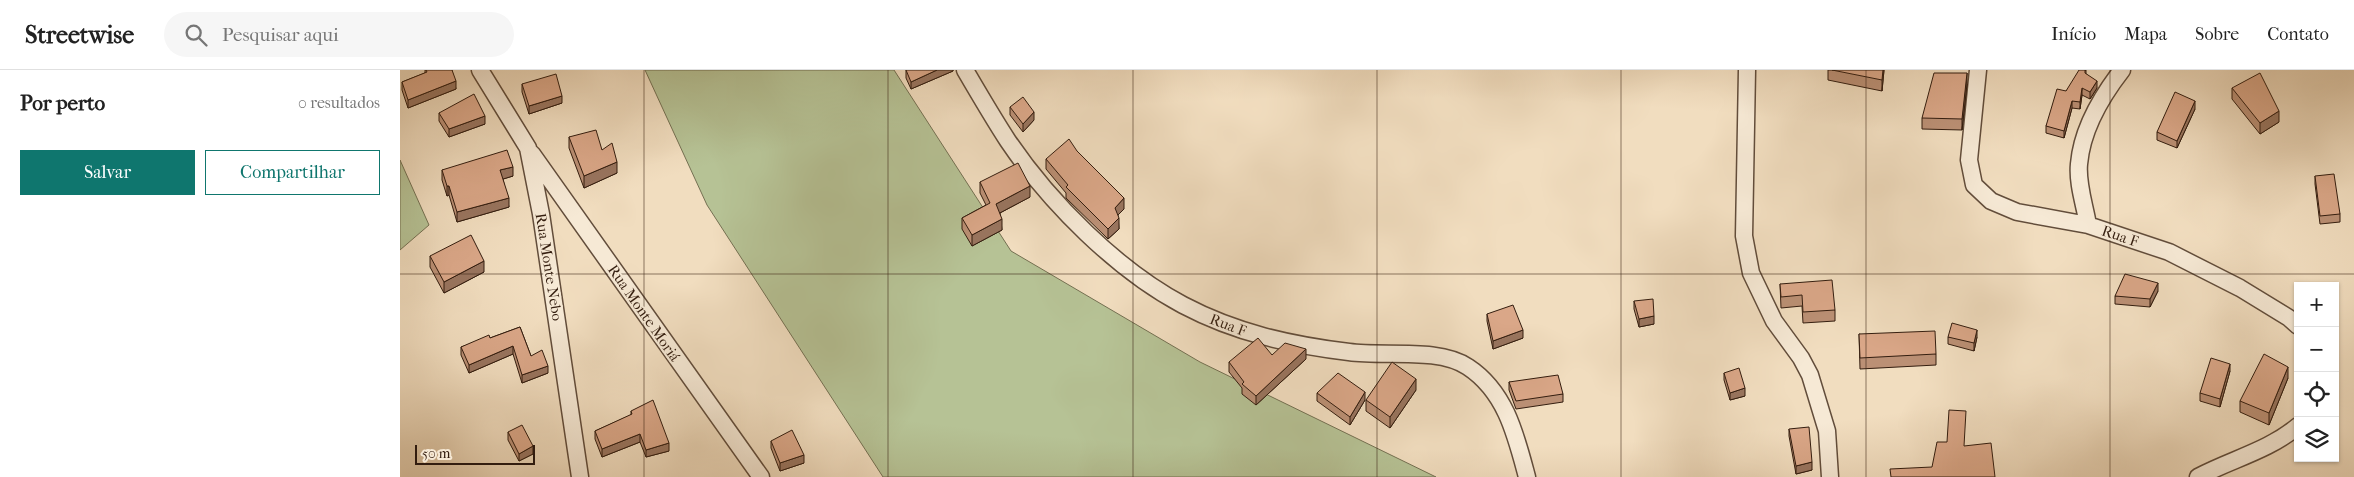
<!DOCTYPE html>
<html lang="pt">
<head>
<meta charset="utf-8">
<style>
	:root { --surface:#fff; --page:#f6f6f6; --text:#222; --muted:#767676; --line:#e0e0e0; --accent:#0f766e }
	body { margin:0; font-family:"IM FELL French Canon",serif; background:var(--page); color:var(--text) }
	.controls { position:absolute; right:15px; bottom:15px; display:grid; overflow:hidden; border-radius:0px; box-shadow:0 1px 4px #0004 }
	.controls button { width:45px; height:45px; display:grid; place-items:center; padding:0; border:0; border-bottom:1px solid var(--line); background:var(--surface); color:var(--text); font:25px sans-serif }
	.scale { position:absolute; left:15px; bottom:12px; width:120px; box-sizing:border-box; padding-left:5px; border:2px solid #331d0f; border-top:0; font-size:14px; line-height:18px; white-space:nowrap; color:#331d0f; -webkit-text-stroke:4px #f6e9d5; paint-order:stroke }
	.list { margin:0; padding:0; list-style:none }
	h2 { display:flex; justify-content:space-between; align-items:center; height:65px; margin:0; padding:0 20px; font-size:21px }
	h2 small { font-size:16px; font-weight:400; color:var(--muted) }
	.actions { display:flex; gap:10px; padding:15px 20px }
	.actions a { flex:1; padding:11px 0; border:1px solid var(--accent); border-radius:0px; text-align:center; font-size:18px; color:var(--accent) }
	.actions .main { background:var(--accent); color:#fff }
	.icon { flex:none; width:28px; height:28px; fill:none; stroke:currentColor; stroke-width:2; stroke-linecap:round; stroke-linejoin:round }
	.map { position:relative; flex:none; width:1954px; height:407px; overflow:hidden }
	header { display:flex; align-items:center; gap:30px; box-sizing:border-box; height:70px; padding:0 25px; background:var(--surface); border-bottom:1px solid var(--line) }
	header strong { font-size:24px }
	nav { display:flex; gap:28px; margin-inline-start:auto; font-size:18px }
	.search { width:350px; height:45px; background:var(--page); display:flex; align-items:center; gap:12px; box-sizing:border-box; padding:0 18px; border-radius:28px; color:var(--muted); font-size:19px }
	main { display:flex }
	aside { flex:1; background:var(--surface) }
	.map>svg:first-child { display:block }
</style>
</head>
<body>
<header>
<strong>Streetwise</strong>
<div class="search"><svg class="icon" aria-label="search" viewBox="0 0 24 24"><circle cx="10" cy="10" r="6"/><path d="M15 15l6 6"/></svg>Pesquisar aqui</div>
<nav><a>Início</a><a>Mapa</a><a>Sobre</a><a>Contato</a></nav>
</header>
<main>
<aside>
<h2>Por perto<small>0 resultados</small></h2>
<ul class="list">
</ul>
<div class="actions"><a class="main">Salvar</a><a>Compartilhar</a></div>
</aside>
<div class="map">
<svg width="1954" height="407" viewBox="0 0 1954 407">
	<rect width="100%" height="100%" fill="#f1ddbf"/>
	<filter id="stains"><feTurbulence type="fractalNoise" baseFrequency=".004" numOctaves="4"/><feColorMatrix values="0 0 0 0 .2 0 0 0 0 .09 0 0 0 0 .02 0 0 0 .5 -.17"/></filter>
	<radialGradient id="worn" r=".72"><stop offset=".6" stop-color="#630" stop-opacity="0"/><stop offset="1" stop-color="#630" stop-opacity=".3"/></radialGradient>
	<path fill="#b6c295" stroke="#747052" d="M245,0H494L611,181L800,292L1036,407H483L307,135Z
		M0,90L29,155L0,180Z"/>
	<g fill="none" stroke-linecap="round" stroke-linejoin="round">
		<defs>
			<path id="street" d="M80,0L128,78L141,144L180,407
				M565,0C579,24 593,48 608,71C650,133 717,200 783,235C836,263 891,275 949,282C984,287 1039,277 1068,297C1106,322 1116,366 1127,407
				M1347,0L1344,166L1351,203L1374,251L1401,288L1410,305L1427,361L1430,407
				M1578,0L1569,90L1574,115L1591,131L1617,142L1688,155
				M1722,0C1701,27 1682,59 1679,94C1677,114 1685,136 1688,155L1769,182L1840,218L1889,248L1898,256
				M132,84L361,407
				M1798,407C1832,389 1868,381 1898,356"/>
		</defs>
		<use href="#street" stroke="#624d3b" stroke-width="19"/>
		<use href="#street" stroke="#f6e9d5" stroke-width="16"/>
	</g>
	<path fill="#bb9075" stroke="#331d0f" d="M25,0H52L56,19L8,38L2,20V12L25,3Z
		M506,0H553V1L511,19L506,8Z
		M1428,0H1484L1482,21L1428,10Z
		M1686,0V4L1697,18L1690,29L1682,25L1680,39L1672,38L1664,68L1646,63V56L1666,21Z
		M122,14L162,33L129,44L122,22Z
		M1567,14L1562,60L1522,59V48Z
		M1832,18L1879,52L1860,64L1832,29Z
		M610,37L634,50L623,62L610,45Z
		M1795,39L1777,78L1757,70V62Z
		M39,43L85,54L49,67L39,51Z
		M169,67L202,80L217,103L184,118L169,78Z
		M677,81L724,139L718,145L719,159L708,169L666,128V123L646,99V89Z
		M42,100L113,106L103,109L109,137L57,152L49,125L47,126L42,110Z
		M1915,106L1940,144V152L1920,154L1915,114Z
		M580,112L630,127L600,143L602,160L572,176L562,159V148L586,135L580,123Z
		M30,186L84,202L44,223L30,197Z
		M1380,214L1435,240V251L1403,253L1402,236L1381,238Z
		M1758,221L1750,237L1715,234V226Z
		M1234,231L1254,254L1239,257L1234,239Z
		M1087,244L1123,268L1093,279L1087,251Z
		M120,257L131,286L148,303L122,313L113,284L69,303L61,285V277L90,268Z
		M1459,264L1536,284V295L1460,299Z
		M1548,267H1577L1574,281L1548,274Z
		M872,285L906,289L856,335L842,324V318L829,302V292Z
		M1830,301L1820,337L1800,331V323Z
		M1324,303L1345,326L1330,330L1324,310Z
		M1888,308L1869,355L1840,342V331Z
		M1109,312L1163,324V332L1116,339L1109,320Z
		M1016,320L990,358L966,341V330Z
		M917,323L965,330L950,355L917,331Z
		M231,341L269,381L246,387L240,372L202,387L195,369V361L231,345Z
		M1389,359L1412,400L1396,404L1389,366Z
		M108,362L133,384L119,391L108,370Z
		M371,371L404,393L380,401L371,378Z"/>
	<path fill="#99755f" stroke="#331d0f" d="M537,0H553V1L511,19V12Z
		M1483,0H1484L1482,21V10Z
		M1567,3V14L1562,60V49Z
		M56,11V19L8,38V30Z
		M1697,11V18L1690,29V22Z
		M1682,18V25L1680,39V32Z
		M162,26V33L129,44V36Z
		M1672,31V38L1664,68V61Z
		M1795,31V39L1777,78V71Z
		M1879,41V52L1860,64V53Z
		M634,42V50L623,62V54Z
		M85,46V54L49,67V59Z
		M217,92V103L184,118V106Z
		M113,97V106L100,110V100Z
		M47,116H49V125L47,126Z
		M630,116V127L596,145V134Z
		M109,128V137L57,152V142Z
		M724,128V139L715,148V138Z
		M719,148V159L708,169V159Z
		M602,149V160L572,176V165Z
		M84,191V202L44,223V212Z
		M1758,213V221L1750,237V229Z
		M1254,246V254L1239,257V249Z
		M1123,260V268L1093,279V271Z
		M1577,260V267L1574,281V273Z
		M113,276V284L69,303V295Z
		M906,279V289L856,335V326Z
		M1830,294V301L1820,337V329Z
		M148,296V303L122,313V305Z
		M1888,297V308L1869,355V343Z
		M1016,309V320L990,358V347Z
		M1345,318V326L1330,330V323Z
		M965,322V330L950,355V347Z
		M240,364V372L202,387V379Z
		M269,373V381L246,387V380Z
		M133,376V384L119,391V384Z
		M404,385V393L380,401V393Z
		M1412,392V400L1396,404V396Z"/>
	<path fill="#daa788" stroke="#331d0f" d="M26,0H52L56,11L8,30L2,12L27,2Z
		M506,0H537L511,12Z
		M1432,0H1483L1482,10Z
		M1679,0H1685V3L1697,11L1690,22L1682,18L1680,32L1672,31L1664,61L1646,56L1657,19L1666,21Z
		M1534,3H1567L1562,49L1522,48Z
		M1860,3L1879,41L1860,53L1832,18Z
		M156,4L162,26L129,36L122,14Z
		M1775,22L1795,31L1777,71L1757,62Z
		M74,24L85,46L49,59L39,43Z
		M623,27L634,42L623,54L610,37Z
		M196,60L202,80L212,73L217,92L184,106L169,67Z
		M669,69L677,81L724,128L715,138L719,148L708,159L666,117L668,115L646,89Z
		M107,80L113,97L100,100L109,128L57,142L49,116H47L42,100Z
		M618,93L630,116L596,134L602,149L572,165L562,148L590,133L580,112Z
		M1934,104L1940,144L1920,146L1915,106Z
		M71,165L84,191L44,212L30,186Z
		M1725,204L1758,213L1750,229L1715,226Z
		M1432,210L1435,240L1403,242L1402,225L1381,227L1380,214Z
		M1253,229L1254,246L1239,249L1234,231Z
		M1113,235L1123,260L1093,271L1087,244Z
		M1552,253L1577,260L1574,273L1548,267Z
		M120,257L131,286L142,280L148,296L122,305L113,276L69,295L61,277L89,265L90,268Z
		M1535,261L1536,284L1460,288L1459,264Z
		M858,268L872,285L885,273L906,279L856,326L842,314L844,312L829,292Z
		M1864,284L1888,297L1869,343L1840,331Z
		M1811,288L1830,294L1820,329L1800,323Z
		M992,292L1016,309L990,347L966,330Z
		M1339,298L1345,318L1330,323L1324,303Z
		M938,303L965,322L950,347L917,323Z
		M1158,305L1163,324L1116,331L1109,312Z
		M253,330L269,373L246,380L240,364L202,379L195,361L232,344L231,341Z
		M1549,340L1566,341L1564,376L1591,373L1595,407H1491L1490,399L1532,397L1537,372H1547Z
		M122,355L133,376L119,384L108,362Z
		M1409,357L1412,392L1396,396L1389,359Z
		M392,360L404,385L380,393L371,371Z"/>
	<path fill="none" stroke="#331d0f" stroke-width="1" stroke-opacity="0.55" d="M244,0V407M488,0V407M733,0V407M977,0V407M1221,0V407M1466,0V407M1710,0V407M0,204H1954"/>
	<g text-anchor="middle" dominant-baseline="central" stroke-width="4" stroke-linejoin="round" paint-order="stroke">
		<g font-size="15" fill="#331d0f" stroke="#f6e9d5">
			<text transform="translate(1720 166) rotate(19)">Rua F</text>
			<text transform="translate(149 197) rotate(81)">Rua Monte Nebo</text>
			<text transform="translate(244 243) rotate(55)">Rua Monte Moriá</text>
			<text transform="translate(828 255) rotate(21)">Rua F</text>
		</g>
	</g>
	<rect width="100%" height="100%" filter="url(#stains)"/>
	<rect width="100%" height="100%" fill="url(#worn)"/>
</svg>
<div class="controls">
<button>+</button>
<button>−</button>
<button><svg class="icon" aria-label="locate" viewBox="0 0 24 24"><circle cx="12" cy="12" r="6"/><path d="M12 2v4M12 18v4M2 12h4M18 12h4"/></svg></button>
<button><svg class="icon" aria-label="layers" viewBox="0 0 24 24"><path d="M12 4l9 5-9 5-9-5zM3 14l9 5 9-5"/></svg></button>
</div>
<div class="scale">50 m</div>
</div>
</main>
</body>
</html>
